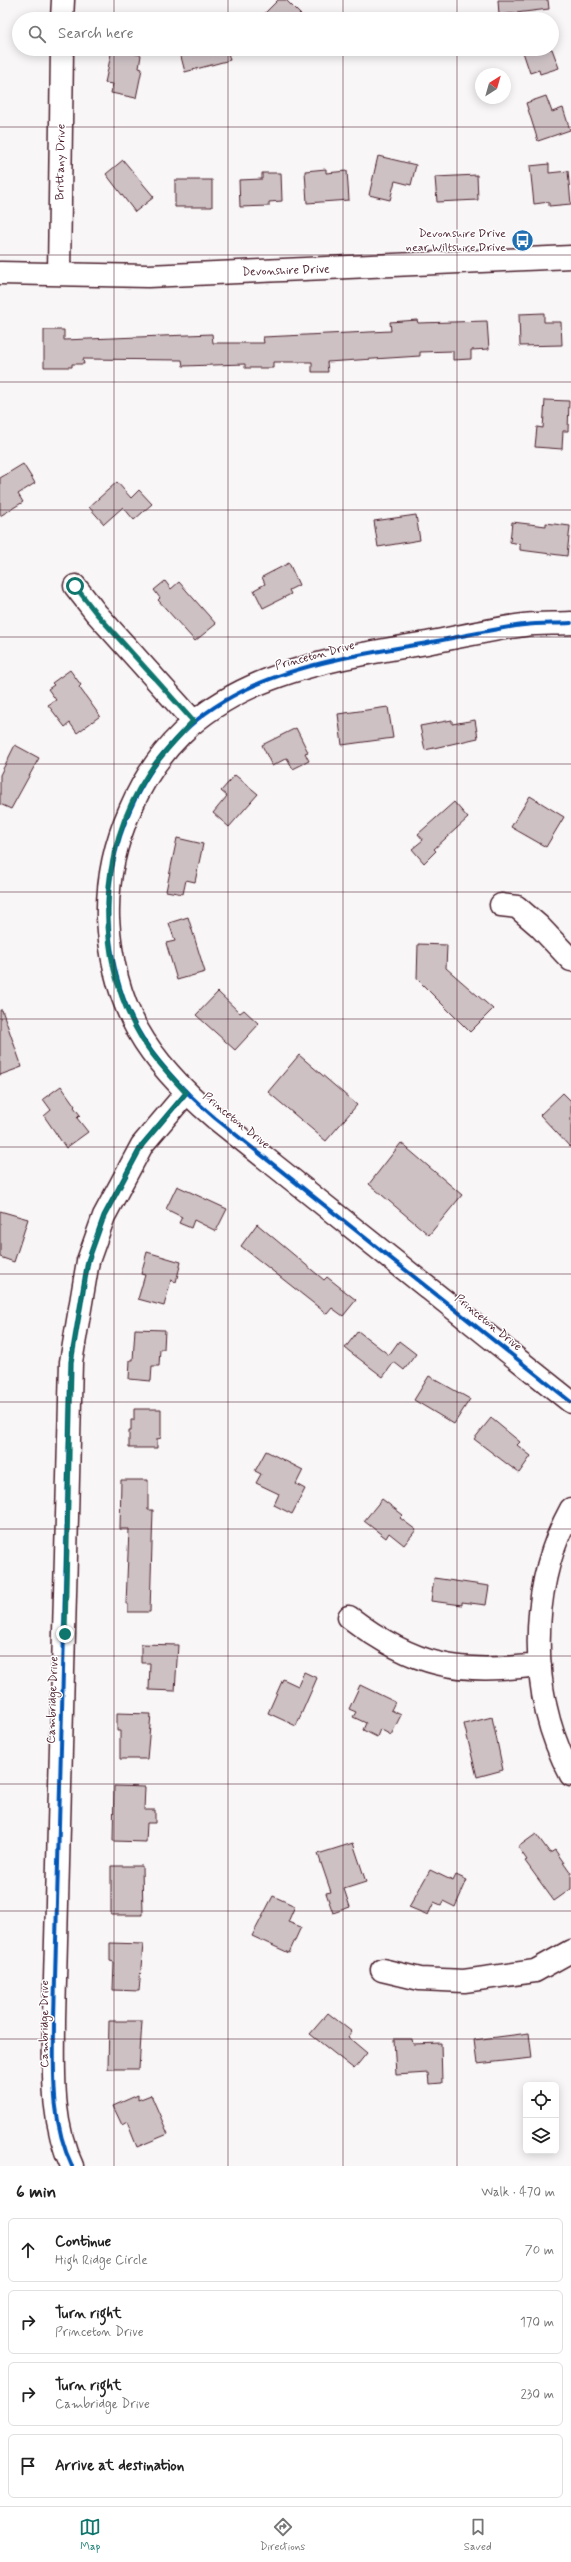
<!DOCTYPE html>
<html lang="en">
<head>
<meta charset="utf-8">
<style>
	:root { --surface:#fff; --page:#f2f2f2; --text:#222; --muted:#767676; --line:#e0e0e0; --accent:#0f766e }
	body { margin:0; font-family:Mynerve,sans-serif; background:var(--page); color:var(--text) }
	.controls { position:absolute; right:12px; bottom:12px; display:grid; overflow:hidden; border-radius:6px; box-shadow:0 2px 10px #0003 }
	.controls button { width:36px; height:36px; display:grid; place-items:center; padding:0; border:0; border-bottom:1px solid var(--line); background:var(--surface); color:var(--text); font:20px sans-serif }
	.compass { position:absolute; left:475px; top:68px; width:36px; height:36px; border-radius:50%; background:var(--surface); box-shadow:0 2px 10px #0003; rotate:37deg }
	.stop { position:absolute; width:12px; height:12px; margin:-9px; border:3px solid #0f766e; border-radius:50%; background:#fff }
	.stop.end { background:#0f766e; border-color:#fff; box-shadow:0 1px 4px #0008 }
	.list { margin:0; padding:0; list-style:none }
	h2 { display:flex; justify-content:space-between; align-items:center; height:52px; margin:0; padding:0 16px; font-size:17px }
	h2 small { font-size:13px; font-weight:400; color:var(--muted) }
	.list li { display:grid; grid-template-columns:26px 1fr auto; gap:12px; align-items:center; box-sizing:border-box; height:64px; margin:0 8px 8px; padding:0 8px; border:1px solid var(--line); border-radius:6px }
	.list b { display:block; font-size:15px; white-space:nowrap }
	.list p { margin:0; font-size:13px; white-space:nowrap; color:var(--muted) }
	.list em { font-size:13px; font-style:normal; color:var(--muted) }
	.icon { flex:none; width:22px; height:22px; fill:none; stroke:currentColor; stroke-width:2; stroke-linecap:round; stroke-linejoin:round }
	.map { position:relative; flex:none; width:571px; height:2166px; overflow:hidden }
	.search { position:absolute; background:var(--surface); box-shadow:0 2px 10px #0003; left:12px; right:12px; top:12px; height:44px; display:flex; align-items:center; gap:10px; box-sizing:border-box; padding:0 14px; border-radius:22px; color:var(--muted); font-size:15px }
	.sheet { height:340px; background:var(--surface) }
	nav { display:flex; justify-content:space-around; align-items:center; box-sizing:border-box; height:56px; border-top:1px solid var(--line); background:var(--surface); font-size:11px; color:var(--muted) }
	nav a { display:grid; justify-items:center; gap:2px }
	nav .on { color:var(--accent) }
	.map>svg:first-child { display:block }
</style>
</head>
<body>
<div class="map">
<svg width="571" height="2166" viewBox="0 0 571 2166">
	<rect width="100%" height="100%" fill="#f8f6f7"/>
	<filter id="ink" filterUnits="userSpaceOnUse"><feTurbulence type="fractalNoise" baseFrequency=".025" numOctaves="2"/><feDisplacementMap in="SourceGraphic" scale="8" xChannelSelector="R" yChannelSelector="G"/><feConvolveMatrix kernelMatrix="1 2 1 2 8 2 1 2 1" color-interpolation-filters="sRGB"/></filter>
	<g filter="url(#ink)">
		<path fill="#cdc1c4" stroke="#4a1f2b" d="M278,0H286L305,19H259Z
			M498,0H548L549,9L499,15Z
			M112,49L141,55L139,68L142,69L136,98L111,93L113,84L105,83Z
			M179,49H227L230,60L185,72Z
			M522,49H552L559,68L540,74L539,70L530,73Z
			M546,96L552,112L563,108L570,130L538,141L526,103Z
			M378,156L416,165L411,185L395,181L390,200L369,195Z
			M123,160L154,197L135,212L106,174Z
			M549,164V173L568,171L571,204L549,206V202L534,204L530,166Z
			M326,169V173L347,171L349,200L307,203L305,171Z
			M262,173H281L282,201L269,202V206L240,207L239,180L262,179Z
			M477,175L478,200L437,202L435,177Z
			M175,180H212V207H175Z
			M544,313V322H561L562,345L520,346L519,314Z
			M417,320L418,323L487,321L489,349L471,350V359L453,360V351L420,352V356L327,362L328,372H312V362H273V368H245V364L183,366L182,360L83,359L84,364H72V367H44V330H64V340L212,334L213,343H264L263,337L391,331L390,322Z
			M545,400L569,401L568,431H563L562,449L535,447L537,427L543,428Z
			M23,464L35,483L18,494L23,502L0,516V478Z
			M117,482L131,498L139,490L152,504L134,520L123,507L104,524L89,507Z
			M416,515L420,540L378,547L374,521Z
			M512,522L546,526V523L570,526L567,556L520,550V544L510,542Z
			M289,563L299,585L289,590L291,594L263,608L254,590L265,584L262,577Z
			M165,581L171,589L179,582L216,624L195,641L158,600L160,598L154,590Z
			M70,670L81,685L79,687L100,716L77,733L70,723L65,727L48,705L56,700L48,689L54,685L52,683Z
			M388,707L393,738L342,745L338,714Z
			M452,720V724L475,720L478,738L425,750L420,726Z
			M296,728L308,752L305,753L309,761L293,769L287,758L272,766L262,745Z
			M15,745L39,758L11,809L0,804V775Z
			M235,775L258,794L229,827L213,813L227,796L221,791Z
			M530,796L564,817L546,847L511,827Z
			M454,802L468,818L434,849L436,851L424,863L412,849L423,840L418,834Z
			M177,838L203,844L195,882L186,880L183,894L166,891Z
			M188,917L205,972L177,980L166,943L175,941L169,923Z
			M418,944L447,945L446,968L493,1009L470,1032L417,979Z
			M218,992L240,1013L244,1010L259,1024L235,1050L196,1015Z
			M0,1010H2L22,1067L0,1075Z
			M299,1055L357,1105L326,1141L268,1092Z
			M61,1086L75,1106L74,1107L80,1115L77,1118L88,1132L66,1148L44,1116L51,1110L43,1099Z
			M563,1093L571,1101V1148L540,1115Z
			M401,1143L462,1195L429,1235L369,1184Z
			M177,1186L227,1209L216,1231L194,1220L191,1228L179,1223L182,1217L166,1209Z
			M0,1211L28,1219L14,1262L0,1257Z
			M257,1224L324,1280L327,1277L356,1300L343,1316L332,1308L327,1314L241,1246Z
			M147,1252L181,1262L176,1282L171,1280L164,1306L138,1299L145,1275L141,1274Z
			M135,1329L165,1330L164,1349H160L159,1366H152L151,1381L129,1379L130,1360H133Z
			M358,1331L389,1355L399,1341L416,1354L404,1370L394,1362L383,1377L345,1348Z
			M429,1376L470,1399L454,1424L414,1400Z
			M134,1409H161V1438L157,1439V1448H129V1431H131V1420H134Z
			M491,1418L520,1442L517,1445L531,1456L519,1473L474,1439Z
			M266,1451L303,1470L296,1484L305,1489L292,1514L274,1505L279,1494L256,1483L261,1474L255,1471Z
			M121,1480H148V1510H153L150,1612H128V1604H126L129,1529H120Z
			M382,1499L403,1515L400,1518L416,1530L404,1545L389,1533L386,1538L364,1521Z
			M434,1578L489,1586L486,1605L462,1602V1605L431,1601Z
			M141,1644L178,1645L175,1691L149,1690L150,1663H141Z
			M304,1672L317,1678L296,1726L268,1713L283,1679L298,1686Z
			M360,1685L395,1702L391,1710L401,1715L391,1735L380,1729L377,1737L363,1730L366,1723L353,1717L356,1712L349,1709Z
			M117,1713L151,1714L147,1759H120V1731H117Z
			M492,1717L503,1770L477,1777L464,1724Z
			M114,1786L145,1787L144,1810H155V1823H147L146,1842L113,1841Z
			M536,1834L550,1853L555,1850L571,1873V1889L554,1901L525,1861L527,1860L518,1847Z
			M353,1843L366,1882L344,1889L350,1907L333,1913L326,1893L331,1892L318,1854Z
			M111,1866H142L143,1915H111Z
			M430,1870L453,1881L456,1875L467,1880L455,1907L443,1901L441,1905L434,1902L428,1915L409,1907Z
			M273,1896L295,1906L288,1922L301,1927L289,1953L252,1936Z
			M110,1943L143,1944L139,1991L113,1990L114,1962L110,1961Z
			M328,2013L352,2032L348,2037L367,2053L354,2069L310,2034Z
			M109,2021H142L139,2069H108Z
			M529,2033L532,2058L477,2064L474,2040Z
			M394,2039H412L413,2044L441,2043L442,2083L429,2084L428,2073L396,2075Z
			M138,2095V2100L151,2095L168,2134L137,2147L127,2122L122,2125L113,2106Z"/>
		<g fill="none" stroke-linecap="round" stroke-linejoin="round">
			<defs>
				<path id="minor" d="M62,19L63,0
					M0,273L148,276L571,257
					M59,274L62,49
					M75,586L96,613L193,721
					M571,623C555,624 539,623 524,625C492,629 459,637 427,643C304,663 185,682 130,810C115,844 107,881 108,918C113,1009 147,1060 215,1118L571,1402
					M501,905L517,907L539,926L571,960
					M571,1509C528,1587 528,1696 571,1775
					M349,1617C416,1668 458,1674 540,1665
					M382,1970L420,1979L464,1981L535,1971L571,1951
					M72,2166C50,2121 54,2068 54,2018L71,1362L88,1261L104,1216L142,1145L186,1093"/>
			</defs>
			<use href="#minor" stroke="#4a1f2b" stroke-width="25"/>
			<use href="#minor" stroke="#fff" stroke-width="22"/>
			<defs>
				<path id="cycleway" d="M571,623C555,624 539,623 524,625C492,629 459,637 427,643C304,663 185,682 130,810C115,844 107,881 108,918C113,1009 147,1060 215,1118L571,1402
					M72,2166C50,2121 54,2068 54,2018L71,1362L88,1261L104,1216L142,1145L186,1093"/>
			</defs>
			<use href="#cycleway" stroke="#fff" stroke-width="6"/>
			<use href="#cycleway" stroke="#0057b8" stroke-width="4"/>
		</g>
	</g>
	<g fill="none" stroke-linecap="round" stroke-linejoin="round" filter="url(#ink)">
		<path stroke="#0f766e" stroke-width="5" d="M65,1634L71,1362L88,1261L104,1216L142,1145L186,1093C171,1076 154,1059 142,1039C94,959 97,852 148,774C161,754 177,738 193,721L96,613L75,586"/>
	</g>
	<path fill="none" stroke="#4a1f2b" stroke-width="1" stroke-opacity="0.55" d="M114,0V19M228,0V19M343,0V19M457,0V19M114,49V2166M228,49V2166M343,49V2166M457,49V2166M0,127H571M0,255H571M0,382H571M0,510H571M0,637H571M0,764H571M0,892H571M0,1019H571M0,1147H571M0,1274H571M0,1402H571M0,1529H571M0,1656H571M0,1784H571M0,1911H571M0,2039H571"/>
	<defs>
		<symbol id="bus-disc" viewBox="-11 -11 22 22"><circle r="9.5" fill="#1f6fb2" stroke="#fff"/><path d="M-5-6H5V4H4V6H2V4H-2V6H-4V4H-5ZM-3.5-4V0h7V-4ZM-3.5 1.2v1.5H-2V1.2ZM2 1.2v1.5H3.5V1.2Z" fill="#fff"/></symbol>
	</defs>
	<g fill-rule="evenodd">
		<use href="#bus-disc" x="510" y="228" width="25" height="25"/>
	</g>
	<g text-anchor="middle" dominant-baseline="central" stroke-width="3" stroke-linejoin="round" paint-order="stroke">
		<g font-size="12" fill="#4a1f2b" stroke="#fff">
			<text transform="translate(61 162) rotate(-89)">Brittany Drive</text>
			<text transform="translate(286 271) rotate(-2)">Devonshire Drive</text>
			<text transform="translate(315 656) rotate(-15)">Princeton Drive</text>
			<text transform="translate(236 1121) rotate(39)">Princeton Drive</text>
			<text transform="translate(488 1323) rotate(39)">Princeton Drive</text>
			<text transform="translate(53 1700) rotate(-88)">Cambridge Drive</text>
			<text transform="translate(45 2024) rotate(-90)">Cambridge Drive</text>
		</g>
		<g font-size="12" fill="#4a1f2b" stroke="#fff" text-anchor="end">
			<text x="506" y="234">Devonshire Drive<tspan x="506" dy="14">near Wiltshire Drive</tspan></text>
		</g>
	</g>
</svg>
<div class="controls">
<button><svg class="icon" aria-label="locate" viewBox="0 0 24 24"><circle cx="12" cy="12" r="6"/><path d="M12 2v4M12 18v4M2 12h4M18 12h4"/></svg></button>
<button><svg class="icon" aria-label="layers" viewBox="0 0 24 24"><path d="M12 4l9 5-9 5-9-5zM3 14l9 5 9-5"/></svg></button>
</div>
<svg class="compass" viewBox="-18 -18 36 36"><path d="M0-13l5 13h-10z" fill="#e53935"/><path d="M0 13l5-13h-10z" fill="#767676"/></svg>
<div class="stop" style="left:75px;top:586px"></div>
<div class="stop end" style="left:65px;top:1634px"></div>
<div class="search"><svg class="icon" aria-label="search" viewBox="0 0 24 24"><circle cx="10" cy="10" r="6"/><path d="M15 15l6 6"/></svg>Search here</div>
</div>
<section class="sheet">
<h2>6 min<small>Walk · 470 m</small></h2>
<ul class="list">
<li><svg class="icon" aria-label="ahead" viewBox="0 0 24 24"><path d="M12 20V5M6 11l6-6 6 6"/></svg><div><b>Continue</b><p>High Ridge Circle</p></div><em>70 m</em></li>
<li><svg class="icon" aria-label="right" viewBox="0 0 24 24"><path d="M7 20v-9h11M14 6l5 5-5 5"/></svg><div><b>Turn right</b><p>Princeton Drive</p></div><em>170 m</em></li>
<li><svg class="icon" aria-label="right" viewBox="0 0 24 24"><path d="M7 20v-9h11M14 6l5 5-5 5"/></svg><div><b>Turn right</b><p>Cambridge Drive</p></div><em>230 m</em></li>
<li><svg class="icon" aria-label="arrive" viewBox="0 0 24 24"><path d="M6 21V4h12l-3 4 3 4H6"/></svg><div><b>Arrive at destination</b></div></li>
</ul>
</section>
<nav>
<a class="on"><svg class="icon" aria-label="map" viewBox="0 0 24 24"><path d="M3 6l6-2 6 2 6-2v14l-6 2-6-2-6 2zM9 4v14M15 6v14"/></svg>Map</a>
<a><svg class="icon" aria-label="directions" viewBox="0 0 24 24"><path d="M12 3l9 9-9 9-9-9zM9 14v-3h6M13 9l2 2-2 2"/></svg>Directions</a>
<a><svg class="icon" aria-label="saved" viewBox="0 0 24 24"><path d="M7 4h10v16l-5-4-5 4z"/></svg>Saved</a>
</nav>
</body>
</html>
